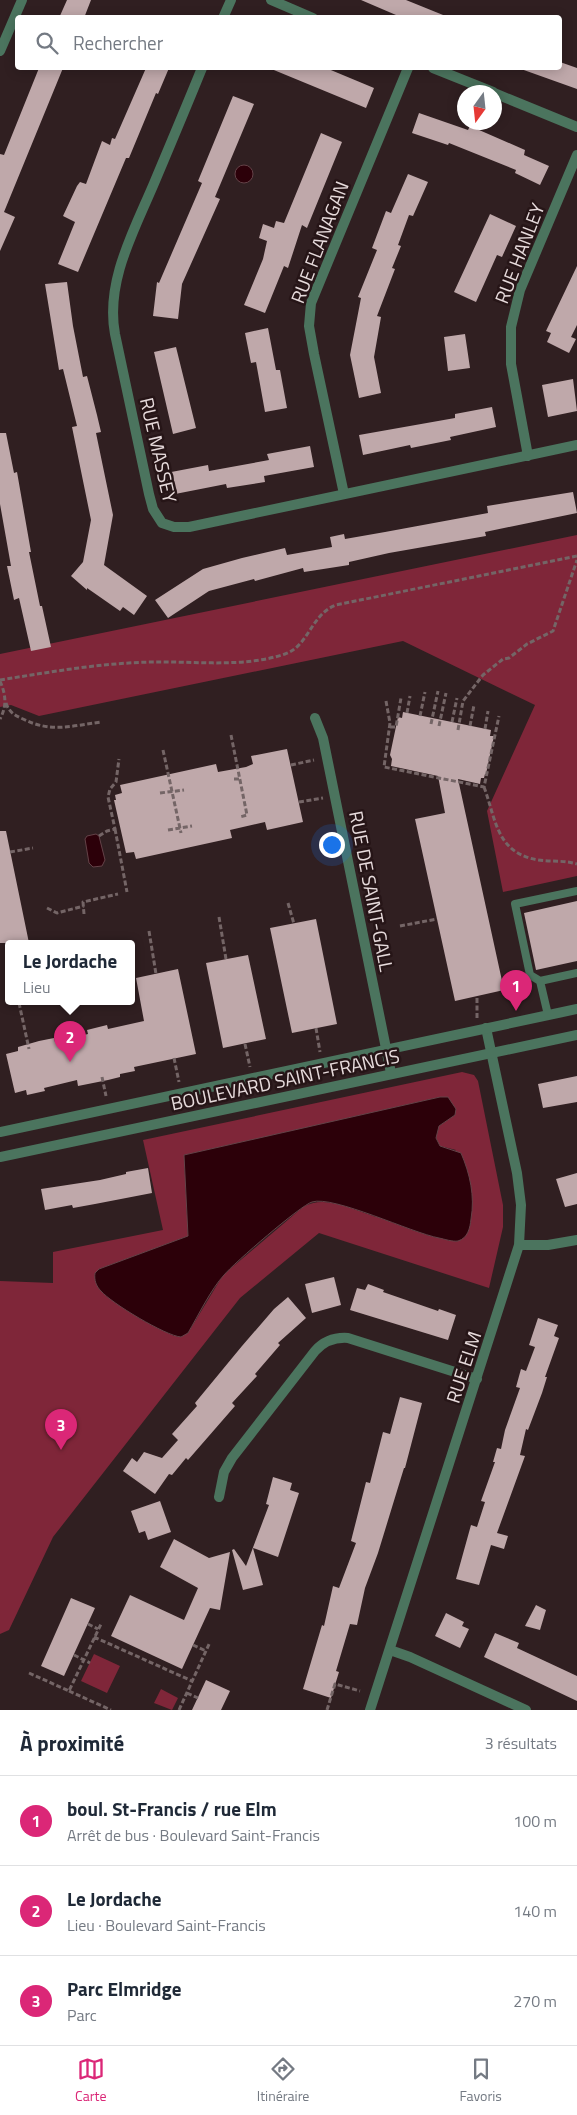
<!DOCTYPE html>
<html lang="fr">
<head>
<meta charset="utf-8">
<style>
	:root { --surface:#fff; --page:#f6f6f7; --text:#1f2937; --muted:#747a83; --line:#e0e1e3; --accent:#db2777 }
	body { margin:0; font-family:"Titillium Web",sans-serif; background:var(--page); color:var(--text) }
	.compass { position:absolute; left:457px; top:85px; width:45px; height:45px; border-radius:50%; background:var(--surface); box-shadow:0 2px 12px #0003; rotate:195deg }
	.you { position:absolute; left:331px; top:844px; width:18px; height:18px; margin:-12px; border:4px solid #fff; border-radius:50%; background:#1a73e8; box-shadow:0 0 0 8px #1a73e833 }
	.badge { display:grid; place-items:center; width:32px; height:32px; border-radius:50%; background:var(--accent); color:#fff; font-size:16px; font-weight:700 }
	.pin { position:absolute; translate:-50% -41px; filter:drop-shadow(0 1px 2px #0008) }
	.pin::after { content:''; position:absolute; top:26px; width:18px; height:15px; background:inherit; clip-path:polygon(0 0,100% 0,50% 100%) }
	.popup { position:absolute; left:5px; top:940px; width:130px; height:65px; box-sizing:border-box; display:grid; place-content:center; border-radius:5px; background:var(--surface); filter:drop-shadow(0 1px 4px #0005); font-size:16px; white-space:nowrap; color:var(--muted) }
	.popup b { font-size:19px; color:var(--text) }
	.popup::after { content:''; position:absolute; left:50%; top:100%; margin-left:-10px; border:10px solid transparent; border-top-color:var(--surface) }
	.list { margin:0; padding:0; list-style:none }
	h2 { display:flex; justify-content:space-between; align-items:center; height:65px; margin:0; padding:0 20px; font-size:21px }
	h2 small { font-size:16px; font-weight:400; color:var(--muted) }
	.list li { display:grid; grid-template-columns:32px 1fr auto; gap:15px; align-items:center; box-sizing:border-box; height:90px; padding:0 20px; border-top:1px solid var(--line) }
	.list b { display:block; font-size:19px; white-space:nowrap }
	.list p { margin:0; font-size:16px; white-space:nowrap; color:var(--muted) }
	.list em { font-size:16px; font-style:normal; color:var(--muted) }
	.icon { flex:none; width:28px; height:28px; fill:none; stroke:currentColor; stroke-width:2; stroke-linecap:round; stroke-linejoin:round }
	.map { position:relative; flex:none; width:577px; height:1710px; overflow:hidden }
	.search { position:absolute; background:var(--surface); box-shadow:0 2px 12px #0003; left:15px; right:15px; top:15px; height:55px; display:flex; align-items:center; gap:12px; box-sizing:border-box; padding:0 18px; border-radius:5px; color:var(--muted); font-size:19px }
	.sheet { height:335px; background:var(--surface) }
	nav { display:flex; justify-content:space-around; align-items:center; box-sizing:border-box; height:70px; border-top:1px solid var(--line); background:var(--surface); font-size:14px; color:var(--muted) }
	nav a { display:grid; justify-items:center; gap:2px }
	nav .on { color:var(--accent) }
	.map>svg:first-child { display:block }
</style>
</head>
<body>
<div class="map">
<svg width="577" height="1710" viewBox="0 0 577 1710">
	<rect width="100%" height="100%" fill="#301f21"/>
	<path fill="#7f2639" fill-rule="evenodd" d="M577,535V876L503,892L487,811L535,705L403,641L39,716L11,705L0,707V654Z
		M462,1072L474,1075L478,1081L503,1205V1227L489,1288L319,1233L240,1298L53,1537L9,1630L0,1634V1281L53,1283V1252L163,1230L143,1140ZM440,1097H448L455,1115L439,1126L436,1138L440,1146L456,1150L376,1217C354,1210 325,1194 303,1207L223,1275L188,1333L174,1336L128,1311L99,1269L188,1236L184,1155Z
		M94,1654L120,1666L107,1693L81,1681Z
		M161,1689L178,1698L172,1710L154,1703Z"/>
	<path fill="#2c0009" stroke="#644248" d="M235 174a9 9 0 1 1 18 0a9 9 0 1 1-18 0Z
		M96,834L99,836L105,860L102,866L93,867L89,863L85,839L87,836Z
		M440,1097H448L456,1109L455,1115L439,1126L436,1138L440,1146L461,1153C470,1174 475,1196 471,1219C470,1228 468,1238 458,1241C453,1242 444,1239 439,1238C412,1233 333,1195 312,1202C301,1205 234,1263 224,1275C211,1289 198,1316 188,1333L181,1337C166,1336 111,1303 101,1291C96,1286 94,1280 95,1273L99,1269L188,1236L184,1155Z"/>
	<path fill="#bfa8aa" d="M67,0H91L84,18H59Z
		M361,0H406L448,17L403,18Z
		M560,62L577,68V89L521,69L522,68H560Z
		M39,68H63L4,212L15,217L0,251V154L4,155Z
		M146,68H169L158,94L156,93L129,158H126L78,272L58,264L75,222L63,216L77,186L80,182L86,184L102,141L110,145L112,138L115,139Z
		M269,68H326L374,88L366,108Z
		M233,96L254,104L215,197L220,199L182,284L178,319L153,316L157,282L159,283L202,183L198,181Z
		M419,113L468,130L470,126L525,150L524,155L549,166L540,185L515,173L516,170L449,143L448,145L412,133Z
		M321,133L342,142L307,228L302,225L288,268L284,266L265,313L244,305L263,259L267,241L259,238L263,224L274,228L276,221L284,223Z
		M408,174L428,182L413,216L409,215L398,245L401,246L392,268L395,269L377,316L381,317L374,357L381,393L359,398L350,355L361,298L358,297L377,250L372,248L386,211L391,213Z
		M490,214L516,226L502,257L497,255L476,302L454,292Z
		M577,266V325L571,337L576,339L569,353L547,342L551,333L546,331Z
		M67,282L73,326L83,377L87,376L97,415L101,432L96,433L113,515L104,565L147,596L134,615L123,607L120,611L87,588V590L71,576L83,562L91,520L72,427L77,426L63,369L59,370L45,284Z
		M268,328L276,370H280L287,408L265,412L256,362L251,363L245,333Z
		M465,334L470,368L448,371L444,337Z
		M176,347L196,428L173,434L154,352Z
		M573,379L577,411L548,417L542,385Z
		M492,407L496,427L450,437L451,440L411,448L410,445L363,455L359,435L455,418V414Z
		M0,433H6L14,473L17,472L31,552H29L40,606H42L51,647L31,651L19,598L14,600L7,566H11L0,504Z
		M310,446L314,467L264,476L265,482L227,488L226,484L170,495L166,473L208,465L209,471L269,460L267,454Z
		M573,492L577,513L485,532L486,536L389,553L349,562V565L304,572L303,568L255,581L254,579L209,591L168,618L155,600L203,569L242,558L285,548L287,555L332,547L330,537L344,534L345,539L385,532L488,513L487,506Z
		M403,712L491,730L490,736H494L486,774H485L484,778H481L480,784L458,779L504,990L455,1001L415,819L445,813L438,776L391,766L392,759L390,755L398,717L402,718Z
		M287,749L303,822L267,830L265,822L230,830L232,838L136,859L134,852L126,853L114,800H116L115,795L122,793L120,785L216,764L218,772L246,767L253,764L251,756Z
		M0,831H6L29,943H0Z
		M577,901V961L536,970L524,913Z
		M316,919L337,1024L292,1033L270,928Z
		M248,955L266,1039L223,1048L206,963Z
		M178,969L196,1054L134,1067L135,1071L120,1074V1077L108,1080L78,1086L77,1080L44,1088L45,1091L27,1095L26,1090L15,1093L6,1054L18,1051V1047L39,1041L54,1038L55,1042L88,1034L87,1030L107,1025L108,1029L144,1021L136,978Z
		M577,1076V1102L543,1108L538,1084Z
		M148,1168L152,1193L95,1204L73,1208L72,1205L45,1210L41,1189L100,1180L126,1174V1172Z
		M577,1173V1204L565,1207L556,1179Z
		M334,1277L341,1305L312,1313L305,1284Z
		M368,1284L384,1290L383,1292L438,1311L439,1309L456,1315L448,1340L350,1310L357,1288L365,1290Z
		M288,1297L306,1318L278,1343L280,1345L255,1374L257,1376L232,1403L235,1406L188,1460L186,1458L172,1475L169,1474L155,1494L123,1471L132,1458L137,1462L144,1452L162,1458L178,1440L172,1434L197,1406L195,1403L242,1346L274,1309Z
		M538,1318L558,1325L554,1336L559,1338L545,1377H547L542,1393L528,1430L526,1429L520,1455L525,1456L497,1533L508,1536L504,1549L491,1545L479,1585L456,1579L471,1525L477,1527L485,1502L481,1501L495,1462H493L497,1448L501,1449L505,1430L520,1388L516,1387L521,1369L526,1371L535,1347L529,1345Z
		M400,1397L422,1403L405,1468H404L378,1553L365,1588L357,1625L350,1624L336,1671L339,1672L331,1698L303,1689L322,1625L324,1626L333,1586L339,1588L356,1543L351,1541L366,1482L370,1483L383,1432L390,1434Z
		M273,1477L292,1483L290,1490L299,1493L278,1557L253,1548L263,1585L243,1590L232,1550L234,1549L246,1566L269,1505L266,1504Z
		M160,1501L171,1532L148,1540L145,1531L139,1533L131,1511Z
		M174,1539L209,1558L230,1552L220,1610L210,1608L182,1669L111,1636L130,1595L184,1620L198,1588L160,1567Z
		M71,1598L95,1608L64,1676L41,1666Z
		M536,1605L546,1610L540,1630L525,1626Z
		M446,1613L464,1622L462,1626L469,1629L460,1648L435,1636Z
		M495,1633L519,1643L517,1648L577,1676V1701L484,1657Z
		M206,1680L230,1691L221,1710H192Z"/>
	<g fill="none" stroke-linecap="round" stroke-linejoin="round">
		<path stroke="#746566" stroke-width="3" stroke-dasharray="5 2.5" stroke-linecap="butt" d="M0,680C50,672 101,663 152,662C195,661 243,668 285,654C309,646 311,614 336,605L577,556
			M0,681C6,695 7,706 0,719
			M386,701L390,723L384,767L484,787L499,716
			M6,703C9,712 14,715 23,719C51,733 71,726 101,722
			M407,713L410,696
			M420,716L425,692
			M452,722L457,698
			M431,724L438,691
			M439,726L446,693
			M470,726L474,705
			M390,727H396L401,698
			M485,729L488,711
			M458,730L463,701L483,675L503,659L509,658L527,644L553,631L577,560
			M231,735L247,815L240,817
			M163,750L181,833
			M291,765L314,760
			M234,779H239
			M484,787C496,819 496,853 538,860C552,862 564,860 577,864
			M160,793L184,790
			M299,802L323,798
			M115,829L127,892
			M168,830L192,826
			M99,836L107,831L115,829L108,797L110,789L116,782L119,759
			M10,852L33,848
			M288,903L294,924
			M47,908L57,913L84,906
			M84,914L83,902L118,894
			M219,917L226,959
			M400,926L437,919
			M149,931L156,974
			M19,1003L29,1049
			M477,1018V996
			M316,1028L320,1052
			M245,1044L250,1067
			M174,1058L179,1082
			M102,1077L106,1096
			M88,1624L98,1629
			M94,1637L192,1681
			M193,1645L206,1651
			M74,1655L90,1663
			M29,1673L69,1691L101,1624
			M69,1691L111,1710
			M187,1693L198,1698
			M179,1710L210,1642
			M327,1710L335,1684L360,1691"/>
		<path stroke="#4b745e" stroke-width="8" d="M540,981L530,975L515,904L577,891
			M548,1015L540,981L577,973"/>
		<path stroke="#4b745e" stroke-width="10" d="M271,0L313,18
			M223,18L231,0
			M0,51L22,0
			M202,68C187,105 171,143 155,181C135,229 105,281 115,334L149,494L153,509L162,523L174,527H189L577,445
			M433,68L493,92
			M494,93L577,127
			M528,456L511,364V327L520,290L577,155
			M344,494L314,354L309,326L311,303L408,68
			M315,718L323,738L391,1073
			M519,1245H548L577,1240
			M219,1497L224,1472L232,1458L315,1351C324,1341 334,1337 348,1338L477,1379
			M390,1650L410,1657L526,1710
			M370,1710L519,1245L521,1205L517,1173L486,1028"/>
		<path stroke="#4b745e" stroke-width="10" d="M0,1132L577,1009
			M0,1157L577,1035"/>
	</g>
	<g text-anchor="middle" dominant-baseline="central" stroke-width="5" stroke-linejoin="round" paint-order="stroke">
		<g font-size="19" fill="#e7dbdc" stroke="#261517">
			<text transform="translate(319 242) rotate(-69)">RUE FLANAGAN</text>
			<text transform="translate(519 253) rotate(-69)">RUE HANLEY</text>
			<text transform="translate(159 450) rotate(77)">RUE MASSEY</text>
			<text transform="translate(372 891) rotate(79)">RUE DE SAINT-GALL</text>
			<text transform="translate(285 1079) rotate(-12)">BOULEVARD SAINT-FRANCIS</text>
			<text transform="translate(463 1367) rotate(-72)">RUE ELM</text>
		</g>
	</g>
</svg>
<svg class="compass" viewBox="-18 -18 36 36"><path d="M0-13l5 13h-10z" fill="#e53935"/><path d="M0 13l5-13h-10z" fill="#747a83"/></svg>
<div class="you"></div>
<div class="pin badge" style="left:516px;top:1011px">1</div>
<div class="pin badge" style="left:70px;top:1062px">2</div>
<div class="popup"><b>Le Jordache</b>Lieu</div>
<div class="pin badge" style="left:61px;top:1450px">3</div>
<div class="search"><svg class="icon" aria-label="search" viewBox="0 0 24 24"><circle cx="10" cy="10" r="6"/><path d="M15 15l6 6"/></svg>Rechercher</div>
</div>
<section class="sheet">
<h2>À proximité<small>3 résultats</small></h2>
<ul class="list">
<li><span class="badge">1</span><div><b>boul. St-Francis / rue Elm</b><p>Arrêt de bus · Boulevard Saint-Francis</p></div><em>100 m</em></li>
<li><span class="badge">2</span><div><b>Le Jordache</b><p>Lieu · Boulevard Saint-Francis</p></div><em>140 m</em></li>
<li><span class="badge">3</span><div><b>Parc Elmridge</b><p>Parc</p></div><em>270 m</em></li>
</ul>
</section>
<nav>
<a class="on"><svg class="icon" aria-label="map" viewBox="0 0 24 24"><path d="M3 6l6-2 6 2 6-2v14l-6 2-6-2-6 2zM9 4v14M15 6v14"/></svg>Carte</a>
<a><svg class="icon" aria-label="directions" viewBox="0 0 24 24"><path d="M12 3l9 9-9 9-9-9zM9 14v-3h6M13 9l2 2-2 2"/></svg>Itinéraire</a>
<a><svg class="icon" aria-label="saved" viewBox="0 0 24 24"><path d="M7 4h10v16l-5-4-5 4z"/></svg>Favoris</a>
</nav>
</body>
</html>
